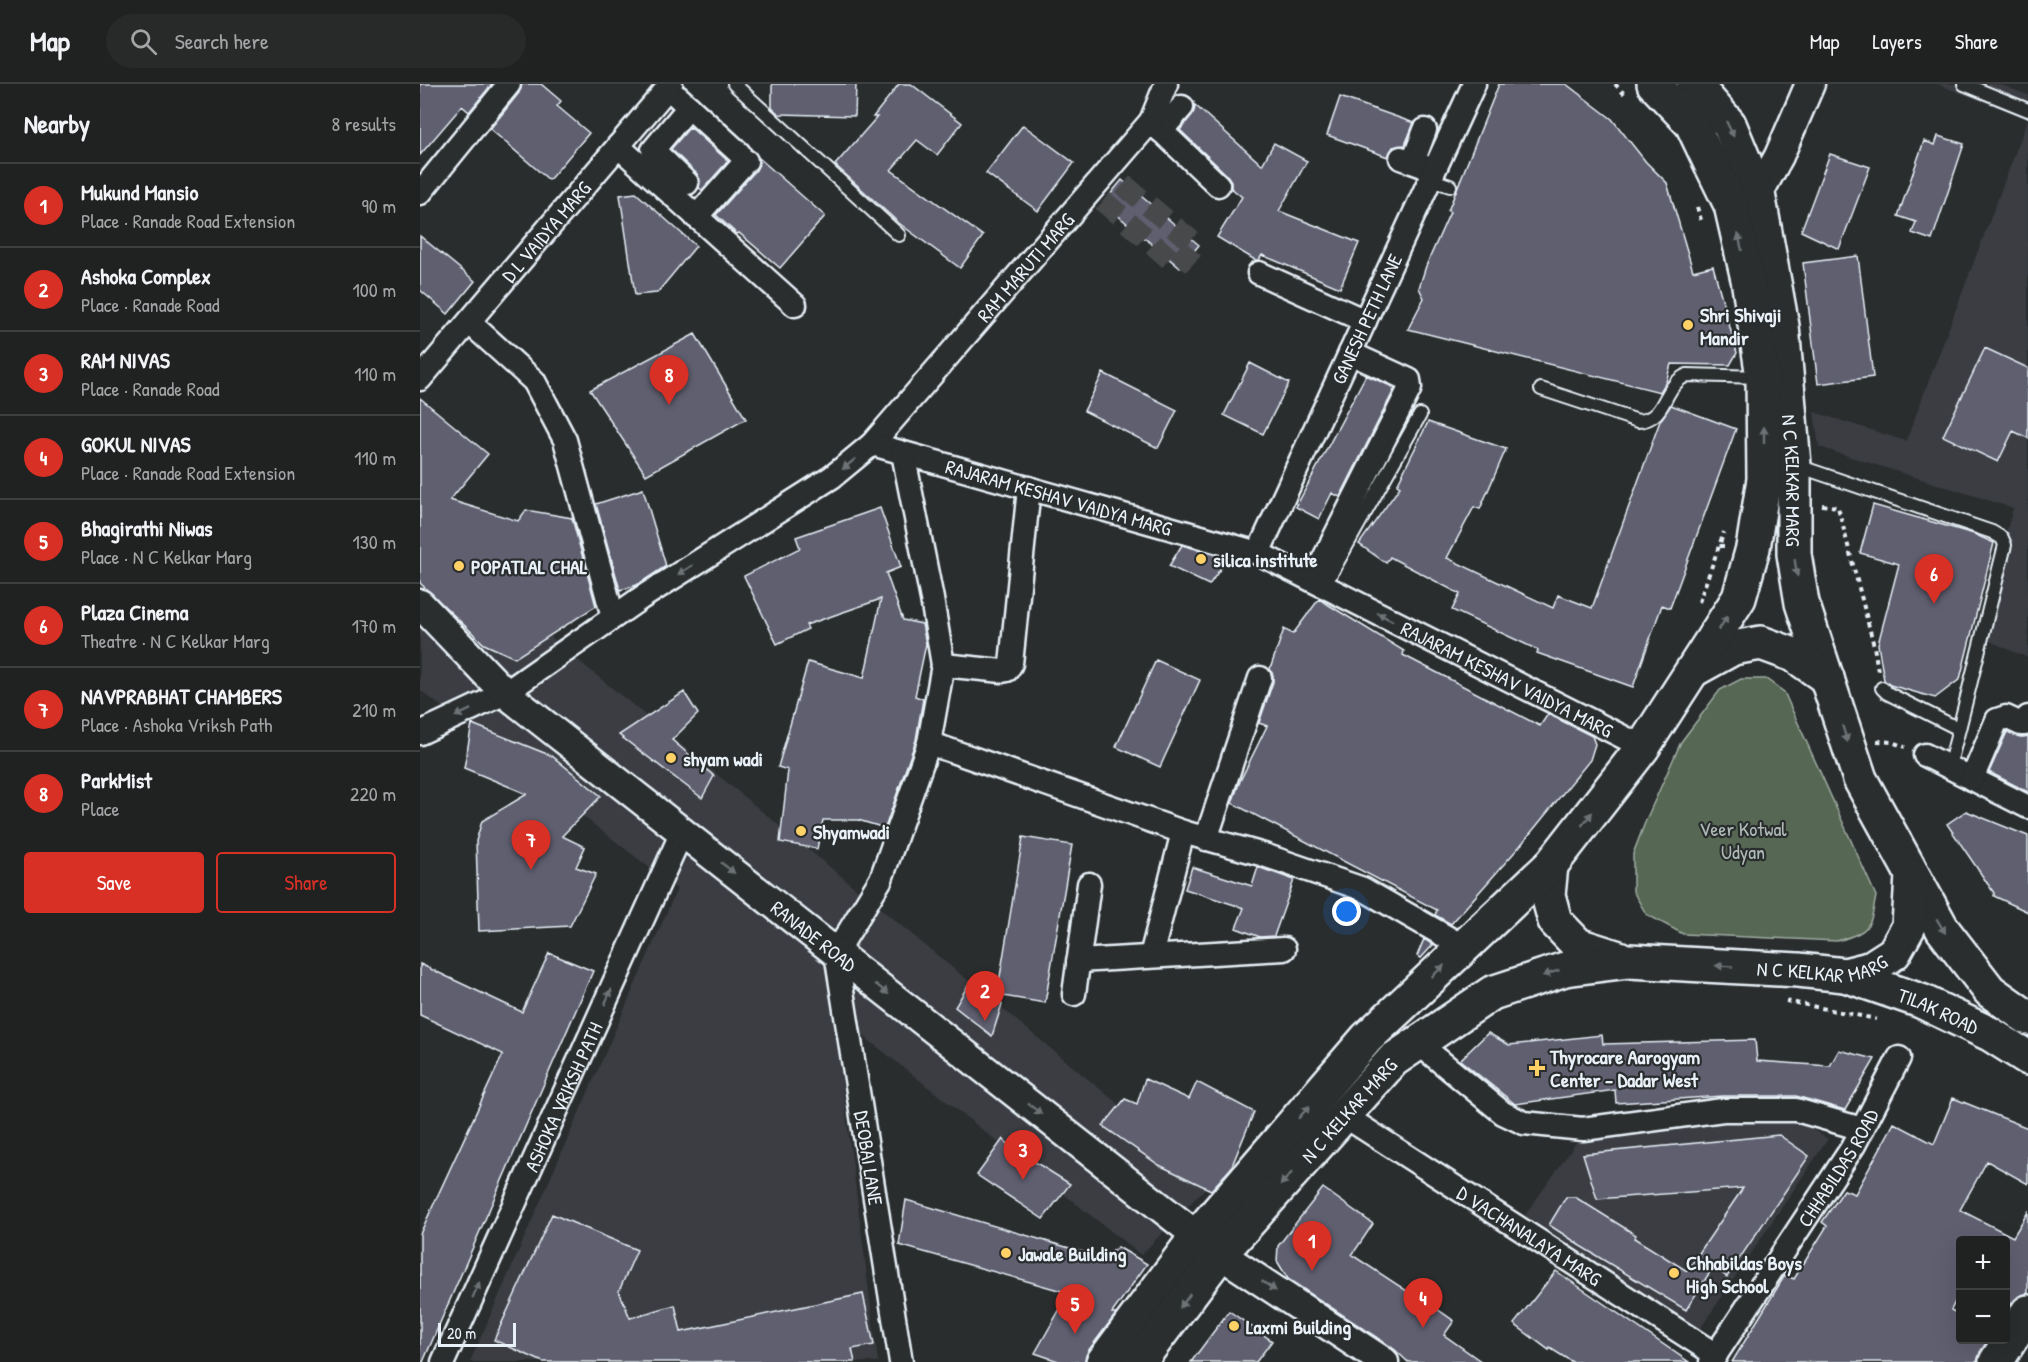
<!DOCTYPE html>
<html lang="en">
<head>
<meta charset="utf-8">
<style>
	:root { --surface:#202222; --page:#282a2a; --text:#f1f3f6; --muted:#a2a4a5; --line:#3d3f40; --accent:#d93025 }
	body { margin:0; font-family:"Patrick Hand",sans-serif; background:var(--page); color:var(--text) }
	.controls { position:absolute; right:18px; bottom:18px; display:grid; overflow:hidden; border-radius:6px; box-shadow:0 6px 24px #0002 }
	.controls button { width:54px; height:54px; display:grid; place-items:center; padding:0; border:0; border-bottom:2px solid var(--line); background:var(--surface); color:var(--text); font:30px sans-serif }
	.scale { position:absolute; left:18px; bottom:15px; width:78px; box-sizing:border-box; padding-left:6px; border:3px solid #e8f1f8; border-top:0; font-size:16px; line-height:21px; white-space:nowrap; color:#e8f1f8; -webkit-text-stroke:4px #2a2d2e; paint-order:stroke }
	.you { position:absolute; left:927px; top:828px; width:21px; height:21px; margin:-15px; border:4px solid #fff; border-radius:50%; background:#1a73e8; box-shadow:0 0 0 9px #1a73e833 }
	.badge { display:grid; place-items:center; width:39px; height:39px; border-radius:50%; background:var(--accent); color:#fff; font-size:20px; font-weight:700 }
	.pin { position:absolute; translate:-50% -50px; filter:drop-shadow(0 2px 3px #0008) }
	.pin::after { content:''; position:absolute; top:32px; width:21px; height:18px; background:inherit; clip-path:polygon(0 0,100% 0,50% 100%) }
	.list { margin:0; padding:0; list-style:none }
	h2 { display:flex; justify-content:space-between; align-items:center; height:78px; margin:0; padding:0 24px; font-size:26px }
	h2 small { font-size:20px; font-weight:400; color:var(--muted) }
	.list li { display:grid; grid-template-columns:39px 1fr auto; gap:18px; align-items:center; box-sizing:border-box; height:84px; padding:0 24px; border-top:2px solid var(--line) }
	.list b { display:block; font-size:22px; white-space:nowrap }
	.list p { margin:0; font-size:20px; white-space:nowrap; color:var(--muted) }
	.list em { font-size:20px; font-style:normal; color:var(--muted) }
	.actions { display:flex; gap:12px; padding:18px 24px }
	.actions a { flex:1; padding:14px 0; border:2px solid var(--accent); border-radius:6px; text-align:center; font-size:21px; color:var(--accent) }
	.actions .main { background:var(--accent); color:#fff }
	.icon { flex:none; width:33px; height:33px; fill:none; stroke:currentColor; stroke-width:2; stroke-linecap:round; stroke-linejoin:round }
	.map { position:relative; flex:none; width:1608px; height:1278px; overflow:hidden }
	header { display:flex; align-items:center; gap:36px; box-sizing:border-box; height:84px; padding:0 30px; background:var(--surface); border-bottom:2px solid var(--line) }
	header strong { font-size:28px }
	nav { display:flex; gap:33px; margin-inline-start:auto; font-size:21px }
	.search { width:420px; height:54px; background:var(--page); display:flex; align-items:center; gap:15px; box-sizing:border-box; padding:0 21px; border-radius:33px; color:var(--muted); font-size:22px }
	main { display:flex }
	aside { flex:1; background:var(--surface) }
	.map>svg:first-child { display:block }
</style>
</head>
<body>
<header>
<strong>Map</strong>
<div class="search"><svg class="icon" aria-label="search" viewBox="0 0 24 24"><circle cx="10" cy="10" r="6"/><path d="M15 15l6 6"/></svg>Search here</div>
<nav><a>Map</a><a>Layers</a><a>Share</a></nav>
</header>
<main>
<aside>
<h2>Nearby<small>8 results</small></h2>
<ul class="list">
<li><span class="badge">1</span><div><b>Mukund Mansio</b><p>Place · Ranade Road Extension</p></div><em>90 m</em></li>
<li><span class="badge">2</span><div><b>Ashoka Complex</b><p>Place · Ranade Road</p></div><em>100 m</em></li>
<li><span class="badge">3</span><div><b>RAM NIVAS</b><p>Place · Ranade Road</p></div><em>110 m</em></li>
<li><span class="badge">4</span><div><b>GOKUL NIVAS</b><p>Place · Ranade Road Extension</p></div><em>110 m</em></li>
<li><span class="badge">5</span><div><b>Bhagirathi Niwas</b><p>Place · N C Kelkar Marg</p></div><em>130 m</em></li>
<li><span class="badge">6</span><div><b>Plaza Cinema</b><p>Theatre · N C Kelkar Marg</p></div><em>170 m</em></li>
<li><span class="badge">7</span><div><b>NAVPRABHAT CHAMBERS</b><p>Place · Ashoka Vriksh Path</p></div><em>210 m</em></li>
<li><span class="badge">8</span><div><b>ParkMist</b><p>Place</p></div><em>220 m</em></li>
</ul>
<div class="actions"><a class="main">Save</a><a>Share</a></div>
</aside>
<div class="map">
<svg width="1608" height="1278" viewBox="0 0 1608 1278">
	<rect width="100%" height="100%" fill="#2a2d2e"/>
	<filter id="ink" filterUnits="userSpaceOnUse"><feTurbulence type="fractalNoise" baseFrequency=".0167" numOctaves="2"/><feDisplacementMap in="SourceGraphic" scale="12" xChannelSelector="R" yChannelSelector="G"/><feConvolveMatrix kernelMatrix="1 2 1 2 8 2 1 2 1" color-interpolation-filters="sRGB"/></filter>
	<g filter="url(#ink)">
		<path fill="#3a3c42" d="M1517,0H1579L1608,11V574L1558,552L1593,424L1399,363L1394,328L1486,357L1608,35Z
			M0,441L164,581L792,1097L721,1171L413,928L458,1278H50L257,805L0,606Z
			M1367,1030L1408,1055L1278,1248L1105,1131L1161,1052Z"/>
		<path fill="#576852" stroke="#a0aca5" stroke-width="1.5" d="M1321,595H1346L1364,608L1456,812C1450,845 1450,847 1417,857L1263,850L1226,830L1213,807V770L1226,736L1261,658L1300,606Z"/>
		<path fill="#5f5e70" stroke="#e8f1f8" stroke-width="1.5" d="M0,0H72L49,28L42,22L0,71Z
			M102,0H121L141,17L137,22L169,49L129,96L70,45L99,9Z
			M352,0H436L435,32L359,30L352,24Z
			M479,0H491L542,39L517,71L497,56L471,86L563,152L540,184L480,140L415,81L457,33H453Z
			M1079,0H1146L1192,35L1226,78L1247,99L1273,187L1293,182L1317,269L1310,281L1251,280L1246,298L1240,308L988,245L1004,214L999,204L1006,182L1030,128L1028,127Z
			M920,13L994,39L985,61L973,63L968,73L907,51Z
			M775,21L842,81L854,59L887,77L859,127L939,159L920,204L842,171L839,176H835L797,153L822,113L811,104V97L807,91L760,46L772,31Z
			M603,41L654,79L618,127L566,89Z
			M270,43L308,77L282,106L279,104L280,96L277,90L251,65Z
			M1518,52L1544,60L1512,156L1492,149L1496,138L1478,132L1504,57L1515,61Z
			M1410,70L1450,83L1419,165L1381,147Z
			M339,74L405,132L360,184L319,149L317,150L296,131L336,86L339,80Z
			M702,96L779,161L760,184L683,119Z
			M216,109L276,162L237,209L215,211L200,111Z
			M0,152L55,197L28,230L0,206Z
			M1438,172L1453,293L1398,300L1383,179Z
			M275,250L326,335L226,391L170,306Z
			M1565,264L1608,284V354L1593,347L1578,378L1523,352Z
			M830,279L869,299L843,350L804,331Z
			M683,289L757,326L738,364L664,327Z
			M946,291L975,304L920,413L912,409L899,435L876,423Z
			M0,314L68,370L30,416L98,437L106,426L152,434L176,522L95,574L64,560L0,499Z
			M1251,321L1316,345L1250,524L1242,521L1213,603L1117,569L1118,566L1032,526L1040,510L970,473L966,479L939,460L980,403L977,401L1008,338L1086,365L1060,425L1054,423L1027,474L1133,524L1138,511L1172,524L1240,337Z
			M223,405L246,482L217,501L200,506L176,420Z
			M1453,421L1554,450L1574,459L1540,595L1515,614L1470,601L1464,596L1458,560L1479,480L1440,469Z
			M460,424L481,483L466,489L483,536L502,540L506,560L495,612L503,615L496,656L465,744L438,736H403L397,765L360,758L368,686L358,683L388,578L444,594L461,515L386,541L388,545L357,560L324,492L380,464L376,453Z
			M762,461L808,474L789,501L749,482Z
			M899,515L984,567L983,571L1120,642L1128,630L1172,652L1175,660L1170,676L1100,762L1031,840L1015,831L1017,826L812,719L820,697L847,642L839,639L853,598V591L850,585L864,545L873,550Z
			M736,576L780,596L740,683L696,663Z
			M264,608L278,630L252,656L294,692L282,714L199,651Z
			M52,640L132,672L181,712L142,752L165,763L156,783L176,790L150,842L59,847L56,757L62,737L107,710L44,684Z
			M1587,648L1601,653L1608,652V708L1569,688Z
			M1546,727L1608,752V828L1574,812V809L1527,740Z
			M603,753L652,761L625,919L577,911Z
			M772,783L832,802L838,783L874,796L854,852L840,853L816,844L824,824L765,805Z
			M1004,855L1013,861L1001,874L997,872Z
			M129,869L173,887L3,1278H0V1150L83,970L0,931V880L102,928Z
			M550,898L582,920L572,952L535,923Z
			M1068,949L1089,961L1182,951L1183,960L1335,956L1337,977L1410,982L1419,966L1455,975L1425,1026L1376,1012H1303L1196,1019L1195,1006L1095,1020L1040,976Z
			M725,995L769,1015L777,998L834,1028L811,1084L791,1106L739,1081L683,1042L705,1015L717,1020Z
			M1533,1014L1608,1044V1100L1567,1077L1540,1126L1593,1153L1608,1128V1209L1599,1212L1586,1228V1156H1540V1208L1531,1226L1540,1231V1256H1568L1560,1268L1557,1278H1312L1365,1191L1374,1195L1407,1142L1402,1138L1424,1106L1435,1110L1474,1039L1514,1060Z
			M1359,1051L1389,1072L1307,1193L1293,1183L1266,1226L1157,1160V1159L1129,1141L1146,1113H1155L1216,1151L1214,1154L1267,1187L1323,1104L1177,1115L1163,1070Z
			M583,1055L591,1063L650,1100L623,1135L557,1091Z
			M903,1104L953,1140L932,1171L999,1215L1000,1213L1034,1237L1024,1251L1062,1278H988L973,1264L868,1195L857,1177L858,1162Z
			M486,1116L687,1175L689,1170L698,1163L727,1180L692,1229L696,1230L668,1267L665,1278H641L615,1269L649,1209L479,1161Z
			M132,1130L217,1166L199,1207L210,1234L255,1221L261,1248L443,1210L454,1261L432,1265L435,1278H123L74,1256Z
			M1136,1187L1269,1278H1152L1130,1264L1129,1266L1094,1240Z
			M809,1227L852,1257L836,1278H771Z"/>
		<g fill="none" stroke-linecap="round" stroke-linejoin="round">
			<path stroke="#464a4c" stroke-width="22" stroke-dasharray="22 11" stroke-linecap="butt" d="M683,117L757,181L776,161L699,97"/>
			<defs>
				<path id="service" d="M314,0L479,151
					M1544,0L1608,26
					M1010,95L1030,102
					M1121,305L1218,337C1248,335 1241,303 1267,291L1342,293
					M1375,381L1572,448L1582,454L1585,461L1539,645L1467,609L1462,604
					M904,502L1000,331
					M1529,683L1539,645"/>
				<g id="minor">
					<path d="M258,13L319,69"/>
					<path d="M731,37L798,101"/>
					<path d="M741,47L762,23"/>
					<path d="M198,62L375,221"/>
					<path d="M981,74L1014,86"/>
					<path d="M993,78L1005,46"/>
					<path d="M267,99L233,66L269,23"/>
					<path d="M0,109L89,0"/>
					<path d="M276,133L326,77"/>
					<path d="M839,189L945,237"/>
					<path d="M49,238L114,297L145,356L193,533"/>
					<path id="s1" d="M0,295L251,0"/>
					<path id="s2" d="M452,360L731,37L746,0"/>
					<path id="s3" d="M838,469L1054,0"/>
					<path d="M893,496L990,304L989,296L930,269"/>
					<path d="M523,581L582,587L587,586L591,580L609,404"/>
					<path id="s4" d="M0,649L85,609L221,514L412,393L452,360L838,469L1223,663"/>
					<path d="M509,659L763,748L844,771L943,805L1044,863"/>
					<path d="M1505,671L1608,723"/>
					<path d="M1552,695L1577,636L1586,633L1601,640H1604L1608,633"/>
					<path d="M786,755L840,594"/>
					<path d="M731,872L763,748"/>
					<path d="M658,877L864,865"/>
					<path d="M654,910L669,800"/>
					<path d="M998,959L1083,1029L1104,1039L1163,1045L1303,1026H1376L1442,1045"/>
					<path id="s5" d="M923,1031L1296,1271"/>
					<path id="s6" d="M23,1278L262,748"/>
					<path d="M481,1278L416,869L461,795L509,659L523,581L512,515L483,369"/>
					<path id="s7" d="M1291,1278L1434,1061L1479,974"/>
				</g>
				<g id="tertiary">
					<path d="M1338,110L1359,72L1390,0"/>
					<path id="s8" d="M0,520L85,609L800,1170L964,1278"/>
				</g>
				<g id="primary">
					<path id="s9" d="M1274,0L1309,40L1338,110L1362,242L1374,381V470L1382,519L1440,695L1523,846L1570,907L1608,934"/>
					<path d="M1275,585L1313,564L1341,559L1374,571L1407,594"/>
					<path d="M1131,781L1128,811L1135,837L1158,861L1199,874"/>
					<path id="s10" d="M1425,891L1501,917L1570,950L1608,974"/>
					<path d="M683,1278L777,1152L947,954L1131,781L1223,663L1319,514L1333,464L1344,395L1343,293L1328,195L1311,121L1291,80L1272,40L1234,0"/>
					<path id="s11" d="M719,1278L800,1170L973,976L1072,909L1145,885L1209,877L1378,886L1425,891L1449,885L1474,869L1489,842L1492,791"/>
					<path d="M1576,1278L1608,1228"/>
				</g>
			</defs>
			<use href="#service" stroke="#e8f1f8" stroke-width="16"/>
			<use href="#minor" stroke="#e8f1f8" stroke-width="27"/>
			<use href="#tertiary" stroke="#e8f1f8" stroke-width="33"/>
			<use href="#primary" stroke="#e8f1f8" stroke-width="38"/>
			<path stroke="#e8f1f8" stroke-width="4" stroke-dasharray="4.5 4.5" stroke-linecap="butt" d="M1195,0L1207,13
				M1277,123L1282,139
				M1402,421L1418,423L1454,562L1458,587
				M1304,462H1299L1304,448
				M1279,518L1299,462
				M1457,657L1472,658L1485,663
				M1366,917L1456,935"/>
			<use href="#service" stroke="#2a2d2e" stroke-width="12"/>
			<use href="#minor" stroke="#2a2d2e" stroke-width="22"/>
			<use href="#tertiary" stroke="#2a2d2e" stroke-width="28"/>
			<use href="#primary" stroke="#2a2d2e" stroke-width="33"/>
		</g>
		<defs><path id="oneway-solid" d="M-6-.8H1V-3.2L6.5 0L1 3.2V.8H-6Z" transform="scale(1.5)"/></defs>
		<g fill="#6c7275">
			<use href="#oneway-solid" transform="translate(1310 45) rotate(64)"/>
			<use href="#oneway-solid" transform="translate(1320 158) rotate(-103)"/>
			<use href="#oneway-solid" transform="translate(1344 351) rotate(-90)"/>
			<use href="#oneway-solid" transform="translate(429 380) rotate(141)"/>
			<use href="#oneway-solid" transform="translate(1376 484) rotate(81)"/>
			<use href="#oneway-solid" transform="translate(265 486) rotate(148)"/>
			<use href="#oneway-solid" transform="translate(965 533) rotate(-153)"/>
			<use href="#oneway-solid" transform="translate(1303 539) rotate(-57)"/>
			<use href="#oneway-solid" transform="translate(43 629) rotate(155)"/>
			<use href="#oneway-solid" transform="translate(1425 650) rotate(72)"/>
			<use href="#oneway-solid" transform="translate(1167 735) rotate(-52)"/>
			<use href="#oneway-solid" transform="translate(308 784) rotate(38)"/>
			<use href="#oneway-solid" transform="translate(1521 842) rotate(59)"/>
			<use href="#oneway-solid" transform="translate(1304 882) rotate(-177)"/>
			<use href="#oneway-solid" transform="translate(1018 887) rotate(-43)"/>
			<use href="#oneway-solid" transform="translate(1131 889) rotate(162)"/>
			<use href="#oneway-solid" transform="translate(462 905) rotate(38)"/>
			<use href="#oneway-solid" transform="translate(188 913) rotate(-66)"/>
			<use href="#oneway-solid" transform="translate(615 1025) rotate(38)"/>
			<use href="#oneway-solid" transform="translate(884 1028) rotate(-49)"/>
			<use href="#oneway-solid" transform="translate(866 1095) rotate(132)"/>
			<use href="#oneway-solid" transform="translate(849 1202) rotate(34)"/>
			<use href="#oneway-solid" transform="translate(56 1206) rotate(-66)"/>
			<use href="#oneway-solid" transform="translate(765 1217) rotate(127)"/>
		</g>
	</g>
	<g fill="#ffd166" stroke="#2a2d2e" stroke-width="2">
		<circle cx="1268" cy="241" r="6"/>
		<circle cx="781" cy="475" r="6"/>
		<circle cx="39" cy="482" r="6"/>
		<circle cx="251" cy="674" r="6"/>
		<circle cx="381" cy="747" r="6"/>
		<path d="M1114 975h6v6h6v6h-6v6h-6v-6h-6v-6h6z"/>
		<circle cx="586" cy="1169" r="6"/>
		<circle cx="1254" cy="1189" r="6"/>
		<circle cx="814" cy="1242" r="6"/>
	</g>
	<g text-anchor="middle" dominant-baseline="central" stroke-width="4.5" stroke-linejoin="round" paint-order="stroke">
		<g font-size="20" fill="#e8f1f8" stroke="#2a2d2e">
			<text stroke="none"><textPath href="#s1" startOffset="194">D L VAIDYA MARG</textPath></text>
			<text stroke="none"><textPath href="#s2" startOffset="234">RAM MARUTI MARG</textPath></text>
			<text stroke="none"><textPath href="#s3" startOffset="258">GANESH PETH LANE</textPath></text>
			<text stroke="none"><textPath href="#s9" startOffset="418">N C KELKAR MARG</textPath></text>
			<text stroke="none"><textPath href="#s4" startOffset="732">RAJARAM KESHAV VAIDYA MARG</textPath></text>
			<text stroke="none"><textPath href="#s4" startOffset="1218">RAJARAM KESHAV VAIDYA MARG</textPath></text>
			<text stroke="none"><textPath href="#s8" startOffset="516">RANADE ROAD</textPath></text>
			<text stroke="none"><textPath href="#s11" startOffset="850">N C KELKAR MARG</textPath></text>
			<text stroke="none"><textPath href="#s10" startOffset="100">TILAK ROAD</textPath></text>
			<text stroke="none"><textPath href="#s6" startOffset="291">ASHOKA VRIKSH PATH</textPath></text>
			<text stroke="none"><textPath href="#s11" startOffset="328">N C KELKAR MARG</textPath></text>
			<text transform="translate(449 1074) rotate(81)">DEOBAI LANE</text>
			<text stroke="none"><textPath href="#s7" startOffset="232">CHHABILDAS ROAD</textPath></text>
			<text stroke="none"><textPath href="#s5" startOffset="222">D VACHANALAYA MARG</textPath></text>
		</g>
		<g font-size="20" font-weight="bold" fill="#e8f1f8" stroke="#2a2d2e" text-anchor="start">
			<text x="1280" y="230">Shri Shivaji<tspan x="1280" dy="23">Mandir</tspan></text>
			<text x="793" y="475">silica institute</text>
			<text x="51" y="482">POPATLAL CHAL</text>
			<text x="263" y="674">shyam wadi</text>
			<text x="393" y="747">Shyamwadi</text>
			<text x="1130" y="972">Thyrocare Aarogyam<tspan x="1130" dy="23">Center - Dadar West</tspan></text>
			<text x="598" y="1169">Jawale Building</text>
			<text x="1266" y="1178">Chhabildas Boys<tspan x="1266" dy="23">High School</tspan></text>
			<text x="826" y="1242">Laxmi Building</text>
		</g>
		<g font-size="20" fill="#aebab6" stroke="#2a2d2e">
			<text x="1323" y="744">Veer Kotwal<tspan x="1323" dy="23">Udyan</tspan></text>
		</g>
	</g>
</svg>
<div class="controls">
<button>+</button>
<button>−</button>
</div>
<div class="scale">20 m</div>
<div class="you"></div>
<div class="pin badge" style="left:892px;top:1187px">1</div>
<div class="pin badge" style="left:565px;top:937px">2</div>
<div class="pin badge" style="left:603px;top:1096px">3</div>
<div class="pin badge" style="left:1003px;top:1244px">4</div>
<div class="pin badge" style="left:655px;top:1250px">5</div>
<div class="pin badge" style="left:1514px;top:520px">6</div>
<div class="pin badge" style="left:111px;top:786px">7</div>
<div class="pin badge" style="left:249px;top:321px">8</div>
</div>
</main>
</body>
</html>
